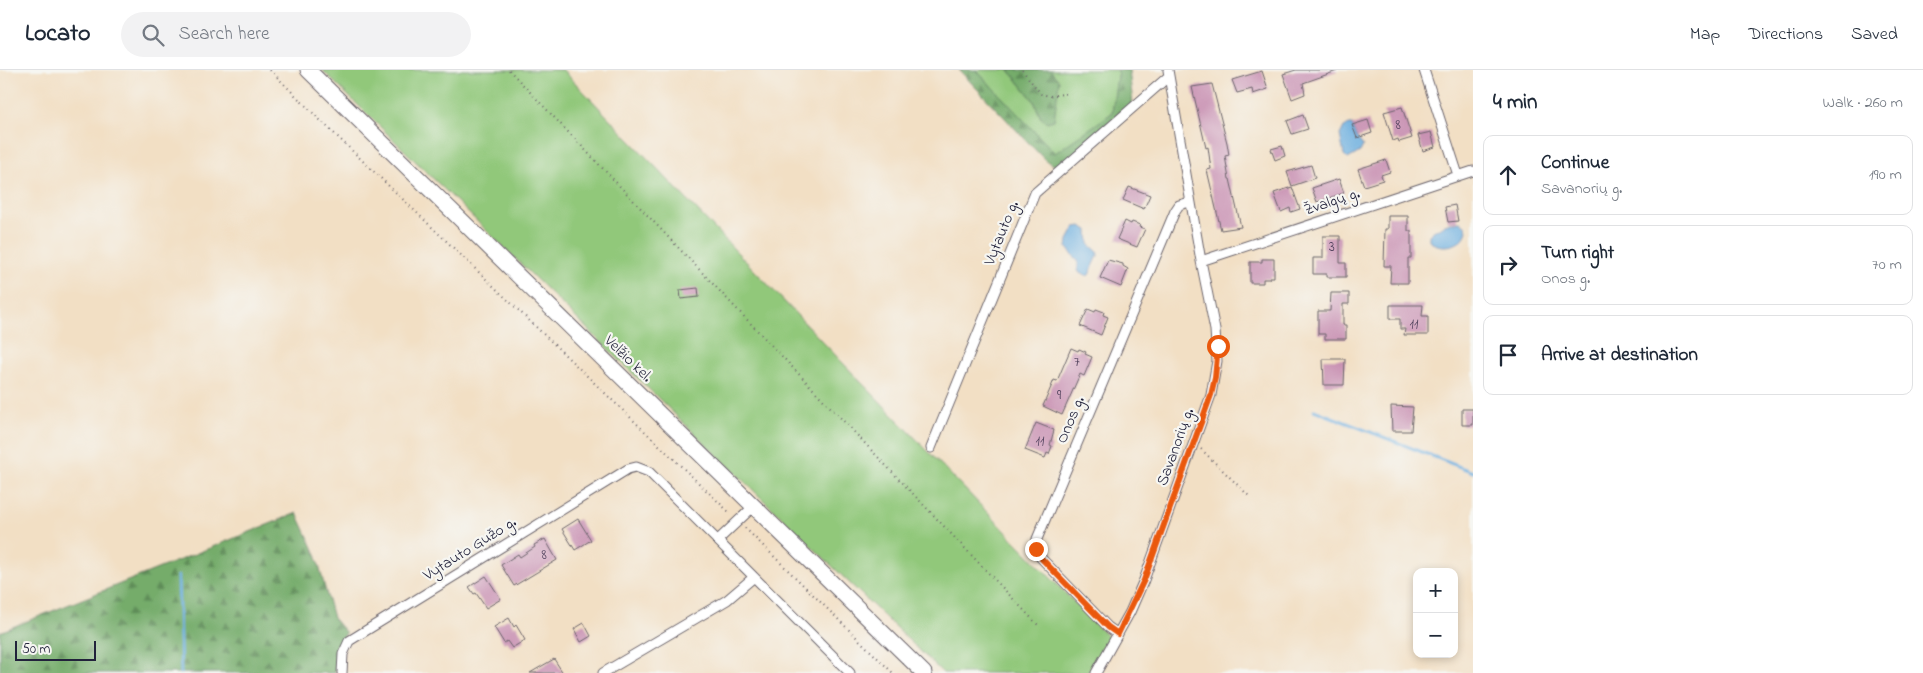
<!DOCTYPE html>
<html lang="en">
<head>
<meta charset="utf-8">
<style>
	:root { --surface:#fff; --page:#f2f2f3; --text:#1f2937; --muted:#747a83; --line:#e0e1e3 }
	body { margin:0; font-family:"Indie Flower",sans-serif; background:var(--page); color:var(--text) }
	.controls { position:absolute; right:15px; bottom:15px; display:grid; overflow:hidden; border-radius:10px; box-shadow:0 2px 8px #0003 }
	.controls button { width:45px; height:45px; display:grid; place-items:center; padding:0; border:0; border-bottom:1px solid var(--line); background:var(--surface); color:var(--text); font:25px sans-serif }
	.scale { position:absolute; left:15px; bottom:12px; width:81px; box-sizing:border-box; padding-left:5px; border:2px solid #22223b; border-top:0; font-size:14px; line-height:18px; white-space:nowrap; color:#22223b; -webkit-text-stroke:4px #f6f6f2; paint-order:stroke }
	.stop { position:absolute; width:15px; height:15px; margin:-11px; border:4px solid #ea580c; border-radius:50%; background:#fff }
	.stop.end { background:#ea580c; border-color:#fff; box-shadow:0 1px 5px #0008 }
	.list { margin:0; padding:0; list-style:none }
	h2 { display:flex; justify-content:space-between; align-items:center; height:65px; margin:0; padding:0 20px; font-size:21px }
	h2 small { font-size:16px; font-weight:400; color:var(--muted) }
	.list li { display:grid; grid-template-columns:32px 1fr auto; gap:15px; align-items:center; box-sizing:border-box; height:80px; margin:0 10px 10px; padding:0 10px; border:1px solid var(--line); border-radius:10px }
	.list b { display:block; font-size:19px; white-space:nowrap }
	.list p { margin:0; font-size:16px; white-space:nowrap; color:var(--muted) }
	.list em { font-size:16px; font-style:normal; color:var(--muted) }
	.icon { flex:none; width:28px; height:28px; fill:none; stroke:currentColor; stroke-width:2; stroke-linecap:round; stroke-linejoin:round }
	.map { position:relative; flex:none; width:1473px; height:603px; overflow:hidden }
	header { display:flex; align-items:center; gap:30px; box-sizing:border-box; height:70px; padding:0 25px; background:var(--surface); border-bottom:1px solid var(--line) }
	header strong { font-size:24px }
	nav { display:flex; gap:28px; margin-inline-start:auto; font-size:18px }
	.search { width:350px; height:45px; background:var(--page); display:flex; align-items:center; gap:12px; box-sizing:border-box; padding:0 18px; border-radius:28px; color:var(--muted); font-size:19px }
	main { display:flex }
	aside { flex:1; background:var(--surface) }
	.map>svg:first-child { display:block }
</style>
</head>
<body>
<header>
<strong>Locato</strong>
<div class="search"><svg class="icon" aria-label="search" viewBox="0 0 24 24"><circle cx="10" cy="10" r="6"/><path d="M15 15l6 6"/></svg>Search here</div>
<nav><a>Map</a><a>Directions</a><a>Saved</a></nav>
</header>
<main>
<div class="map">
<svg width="1473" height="603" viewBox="0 0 1473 603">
	<defs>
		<pattern id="forest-firs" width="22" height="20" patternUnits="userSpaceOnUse" patternTransform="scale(1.25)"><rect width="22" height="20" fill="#74ac6a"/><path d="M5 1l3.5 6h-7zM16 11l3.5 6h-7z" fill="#5f8c58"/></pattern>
	</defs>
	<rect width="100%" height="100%" fill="#f6f6f2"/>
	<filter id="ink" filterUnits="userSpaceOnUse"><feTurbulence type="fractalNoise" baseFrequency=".02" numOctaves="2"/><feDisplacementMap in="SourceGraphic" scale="10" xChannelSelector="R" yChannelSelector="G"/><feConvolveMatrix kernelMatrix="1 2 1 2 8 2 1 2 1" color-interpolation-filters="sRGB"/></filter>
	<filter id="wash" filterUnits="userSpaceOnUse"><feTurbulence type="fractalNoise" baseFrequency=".0096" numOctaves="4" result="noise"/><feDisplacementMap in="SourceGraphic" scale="20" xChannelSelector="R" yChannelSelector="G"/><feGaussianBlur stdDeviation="1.12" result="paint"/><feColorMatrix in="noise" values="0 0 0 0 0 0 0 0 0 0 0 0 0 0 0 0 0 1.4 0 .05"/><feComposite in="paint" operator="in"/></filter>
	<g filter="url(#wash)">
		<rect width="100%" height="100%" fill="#f2dfc4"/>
		<path fill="#91c87a" stroke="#5a755a" d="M322,0H563L862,313L1108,567L1088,603H943L696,365Z
			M976,0H1009L1034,31L1041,48L1059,11L1050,0H1118L1112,43L1055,84Z"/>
		<path fill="url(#forest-firs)" stroke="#4b6752" d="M959,0H976L1055,83L1112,43L1118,0H1129L1133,33L1058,97L1046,91Z
			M1009,0H1050L1059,11L1054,50L1047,52L1041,48L1034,31Z
			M297,443L316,484L333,548L346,563L339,574L335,603H0V562Z"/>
		<path fill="#68acde" stroke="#45678c" d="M1348,55H1352L1357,68L1363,76L1360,82L1348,89L1344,85L1340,65L1344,57Z
			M1460,151L1466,156L1467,161C1463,177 1441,180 1429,171V165C1435,158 1451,152 1460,151Z
			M1081,156L1088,160L1089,174L1098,182V186L1089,205L1087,206L1078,201V191L1067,178L1068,170L1075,157Z"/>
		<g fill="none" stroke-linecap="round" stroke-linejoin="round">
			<path stroke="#68acde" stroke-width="3" d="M1314,340L1473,402
				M178,506L181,603"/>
		</g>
		<g id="blocks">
			<path fill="#c992b3" d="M1296,0H1337V1L1303,13L1305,24L1292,29L1283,4Z
				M1262,1L1268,19L1253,24L1252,19L1237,23L1232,10Z
				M1212,14L1227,73L1229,85L1225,86L1229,109H1230L1241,157L1221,160L1207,100L1211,99L1208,77L1206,78L1192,17Z
				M1402,37L1412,68L1399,72L1398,69L1393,71L1384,42Z
				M1303,45L1308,59L1292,64L1287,51Z
				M1368,50L1372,63L1357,68L1352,55Z
				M1431,62L1435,77L1423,81L1418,65Z
				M1282,76L1285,86L1275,90L1271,79Z
				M1386,90L1390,102L1381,105L1383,110L1364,116L1358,99Z
				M1311,95L1315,108L1292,116L1287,102Z
				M1339,109L1344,123L1317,132L1312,118Z
				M1129,117L1150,125L1144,139L1123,130Z
				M1292,117L1300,139L1291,142L1290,138L1281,142L1274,123Z
				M1455,135L1458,151L1448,152L1445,137Z
				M1388,146H1408V161H1411V188H1408V213H1390L1391,196H1384L1385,159H1388Z
				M1125,151L1131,154L1132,152L1140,155L1139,157L1145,159L1137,177L1117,169Z
				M1323,166H1340V193H1346V207H1327V204H1313V188H1323Z
				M1262,189H1274V207H1270V209H1263V213H1250V192H1262Z
				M1108,190L1123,194V196L1128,199L1121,217L1100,208Z
				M698,218L699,227L681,229L680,220Z
				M1331,223H1349V234H1343V255H1346V269H1325V264H1318V241H1330Z
				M1390,235H1423L1422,246H1428V265H1404L1405,259H1400V249H1390Z
				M1088,239L1095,242L1096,239L1104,242L1103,245L1108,247L1101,265L1080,256Z
				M1071,278L1078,281L1079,279L1086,282L1085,284L1092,287L1084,306L1080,304L1062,345L1043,336L1054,310L1057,311Z
				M1323,289H1345L1344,315H1324Z
				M1391,336L1413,337L1411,361H1392Z
				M1462,339H1473V355H1462Z
				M1036,353L1054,360L1050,375L1052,376L1049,384L1047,383L1045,388L1025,380Z
				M578,449L591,470L575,480L562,459Z
				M545,469L557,490L514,516L501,495L518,484L520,487L535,477L534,475Z
				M486,506L501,529L486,538L476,523L474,524L469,517Z
				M509,548L514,557L516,555L525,570L512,578L507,571L504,573L494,557Z
				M584,553L591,566L581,572L574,559Z
				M554,589L563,603H530Z"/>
		</g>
	</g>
	<g filter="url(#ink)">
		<use href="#blocks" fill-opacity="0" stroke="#6b646b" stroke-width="1"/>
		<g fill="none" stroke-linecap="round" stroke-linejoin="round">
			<defs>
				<path id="street" d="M1424,0L1458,105
					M1201,191L1473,101
					M931,378L1035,123L1169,6
					M718,470L754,436
					M1118,564L1108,557L1041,488L1036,479L1037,469L1175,141L1179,135L1190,132
					M342,603L343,584L349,571L628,399L636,397L649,402L850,603
					M603,603L727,530L754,507
					M1096,603L1130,542L1144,510L1211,325L1217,291L1215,260L1201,191L1168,0"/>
				<path id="primary" d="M308,0L924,603"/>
			</defs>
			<use href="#street" stroke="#6b646b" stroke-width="11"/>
			<use href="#primary" stroke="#6b646b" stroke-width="17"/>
			<path stroke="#6b646b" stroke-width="2" stroke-dasharray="1 4" stroke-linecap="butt" d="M270,0L318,48L731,444
				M509,0L1038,555
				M1022,0L1041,24L1050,26L1070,23
				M1201,379L1250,427
				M745,458L893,603"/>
			<use href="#street" stroke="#fff" stroke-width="9"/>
			<use href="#primary" stroke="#fff" stroke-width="15"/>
		</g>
	</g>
	<g fill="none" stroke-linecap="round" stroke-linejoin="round" filter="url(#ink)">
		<path stroke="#ea580c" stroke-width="6" d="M1036,479L1041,488L1108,557L1118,564L1144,510L1211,325L1215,308L1218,276"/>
	</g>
	<g text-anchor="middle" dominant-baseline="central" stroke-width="4.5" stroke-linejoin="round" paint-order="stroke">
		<g font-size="14" fill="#4c3e59">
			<text x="1398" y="55">8</text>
			<text x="1332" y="177">3</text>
			<text x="1414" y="254">11</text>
			<text x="1077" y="292">7</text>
			<text x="1059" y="325">9</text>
			<text x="1040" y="371">11</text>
			<text x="544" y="485">8</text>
		</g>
		<g font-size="16" fill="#22223b" stroke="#f6f6f2">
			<text transform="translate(1332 132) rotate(-18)">Žvalgų g.</text>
			<text transform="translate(1002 163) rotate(-68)">Vytauto g.</text>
			<text transform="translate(628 289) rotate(44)">Velžio kel.</text>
			<text transform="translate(1071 350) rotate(-67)">Onos g.</text>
			<text transform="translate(1176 377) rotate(-70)">Savanorių g.</text>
			<text transform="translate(470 479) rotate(-32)">Vytauto Gužo g.</text>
		</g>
	</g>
</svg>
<div class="controls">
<button>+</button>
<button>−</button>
</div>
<div class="scale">50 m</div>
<div class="stop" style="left:1218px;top:276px"></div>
<div class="stop end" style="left:1036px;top:479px"></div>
</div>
<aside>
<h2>4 min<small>Walk · 260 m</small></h2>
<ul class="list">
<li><svg class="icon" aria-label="ahead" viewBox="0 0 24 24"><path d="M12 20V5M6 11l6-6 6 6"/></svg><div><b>Continue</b><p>Savanorių g.</p></div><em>190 m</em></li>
<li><svg class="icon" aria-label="right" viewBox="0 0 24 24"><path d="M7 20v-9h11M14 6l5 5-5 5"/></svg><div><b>Turn right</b><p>Onos g.</p></div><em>70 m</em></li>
<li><svg class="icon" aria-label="arrive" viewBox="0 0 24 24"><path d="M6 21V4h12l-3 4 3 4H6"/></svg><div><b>Arrive at destination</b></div></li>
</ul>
</aside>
</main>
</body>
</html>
